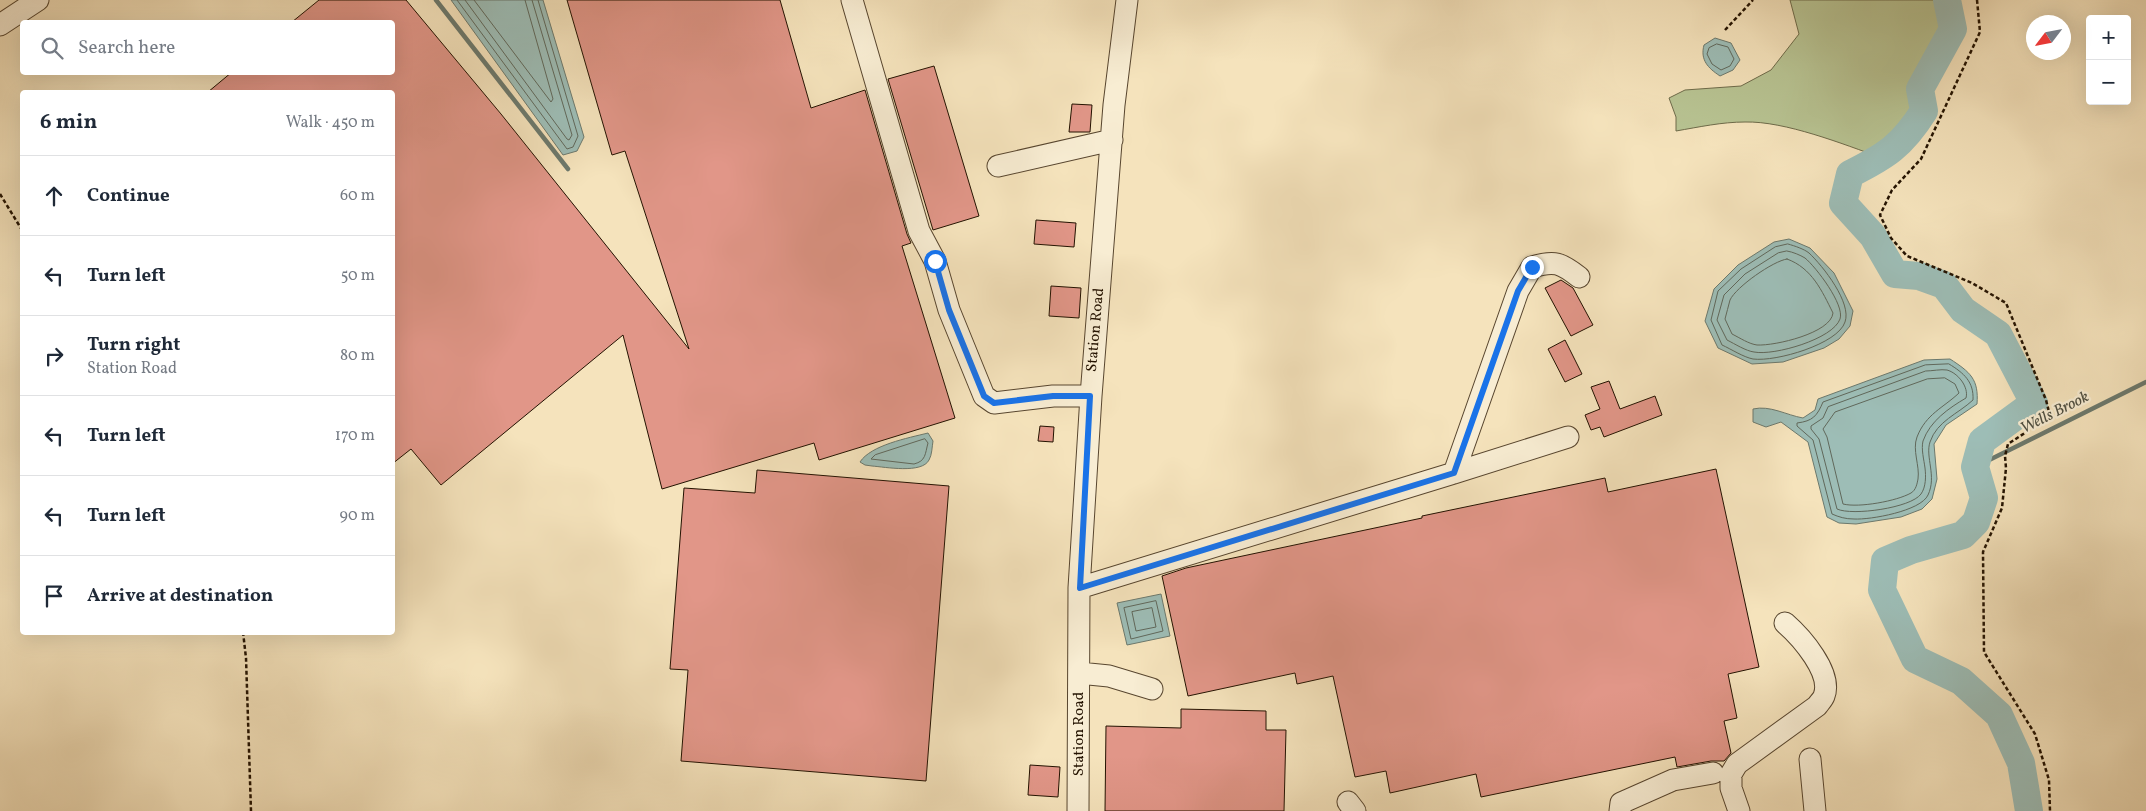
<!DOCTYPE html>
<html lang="en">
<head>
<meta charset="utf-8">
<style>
	:root { --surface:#fff; --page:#f2f2f3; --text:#1f2937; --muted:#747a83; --line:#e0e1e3 }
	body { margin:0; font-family:Vollkorn,serif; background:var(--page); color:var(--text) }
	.controls { position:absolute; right:15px; top:15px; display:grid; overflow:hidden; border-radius:5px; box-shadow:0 5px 20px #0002 }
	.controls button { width:45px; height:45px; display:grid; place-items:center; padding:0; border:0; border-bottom:1px solid var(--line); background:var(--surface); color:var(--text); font:25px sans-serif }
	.compass { position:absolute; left:2026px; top:15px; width:45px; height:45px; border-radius:50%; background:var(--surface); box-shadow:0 5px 20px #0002; rotate:238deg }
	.stop { position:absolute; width:15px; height:15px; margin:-11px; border:4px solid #1a73e8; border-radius:50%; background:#fff }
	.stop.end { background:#1a73e8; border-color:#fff; box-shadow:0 1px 5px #0008 }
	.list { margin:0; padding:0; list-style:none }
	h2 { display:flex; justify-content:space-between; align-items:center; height:65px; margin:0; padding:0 20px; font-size:21px }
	h2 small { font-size:16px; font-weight:400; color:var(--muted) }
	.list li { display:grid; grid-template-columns:32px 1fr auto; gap:15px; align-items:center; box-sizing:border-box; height:80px; padding:0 20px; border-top:1px solid var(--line) }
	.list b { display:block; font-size:19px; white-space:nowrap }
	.list p { margin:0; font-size:16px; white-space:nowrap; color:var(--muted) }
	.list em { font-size:16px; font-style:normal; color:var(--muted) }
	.icon { flex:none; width:28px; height:28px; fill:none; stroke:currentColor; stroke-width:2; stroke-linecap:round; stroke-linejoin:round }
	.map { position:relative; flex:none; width:2146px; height:811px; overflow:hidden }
	.search { position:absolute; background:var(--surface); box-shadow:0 5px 20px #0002; left:20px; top:20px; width:375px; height:55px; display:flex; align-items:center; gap:12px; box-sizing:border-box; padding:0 18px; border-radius:5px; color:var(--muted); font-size:19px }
	.panel { position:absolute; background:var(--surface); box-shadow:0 5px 20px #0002; left:20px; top:90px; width:375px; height:545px; border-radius:5px }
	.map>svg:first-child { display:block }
</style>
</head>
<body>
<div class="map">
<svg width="2146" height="811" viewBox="0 0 2146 811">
	<rect width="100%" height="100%" fill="#f5e3bc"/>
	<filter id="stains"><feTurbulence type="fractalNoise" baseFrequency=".004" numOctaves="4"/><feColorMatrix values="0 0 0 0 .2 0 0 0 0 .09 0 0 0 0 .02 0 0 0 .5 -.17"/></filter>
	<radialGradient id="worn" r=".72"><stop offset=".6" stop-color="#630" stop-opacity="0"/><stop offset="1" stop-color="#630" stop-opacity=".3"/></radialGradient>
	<path fill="#b8c493" stroke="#6e6b4a" d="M1790,0H1947L1953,29L1920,89L1924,111L1910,133L1882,158C1843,144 1785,121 1745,122C1722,122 1699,127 1676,131V117L1669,98L1685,90L1741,86L1771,70L1799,34Z"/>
	<path fill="#9dbdb6" stroke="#6c796d" d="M451,0H543L584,137L577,151L563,155Z
		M1715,38L1731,43L1740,60L1733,70L1720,76C1708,68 1700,60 1704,45Z
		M1789,239L1810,248L1834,273L1853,311L1850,326L1839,339L1824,348L1783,362L1752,364L1718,348L1705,321L1714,289L1738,265L1774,242Z
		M1950,359C1970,372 1979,379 1977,404L1946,425L1934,444L1937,479L1932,499L1922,509L1901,517L1856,524L1839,523L1827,517L1808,442L1781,422L1766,427L1753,422V409C1770,405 1786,415 1803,418L1815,410L1818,399L1924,360Z
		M928,433L933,441C932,447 932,455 929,460C922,474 885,467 872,466L865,465L860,462C871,445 908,438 928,433Z
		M1161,594L1170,636L1127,645L1117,603Z"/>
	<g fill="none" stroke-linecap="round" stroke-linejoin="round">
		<path stroke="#60685b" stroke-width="1" d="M457,0L567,149L573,147L578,136L538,0
			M465,0L567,139L569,140L572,135L532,0
			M474,0L551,102L553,99L525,0
			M1717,44L1728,47L1734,59L1730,66L1721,70L1712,64L1707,54L1709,48Z
			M1788,244C1795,246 1804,249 1809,253C1823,266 1852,303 1845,322C1838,344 1776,362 1753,359C1743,357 1731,349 1722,345L1711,320L1718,291L1741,269L1775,247Z
			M1787,251C1793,252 1800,255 1805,258C1816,267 1845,305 1840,319C1833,339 1774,356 1754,352C1746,351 1735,344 1727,340L1717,320L1724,295L1745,274L1778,253Z
			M1787,259C1812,268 1822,291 1833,313C1831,333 1775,346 1757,345C1749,344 1740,338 1732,334L1725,319C1727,313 1728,306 1730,300C1736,287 1773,261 1787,259Z
			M1949,364C1964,373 1974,382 1973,400C1958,414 1937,421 1930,442C1925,457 1937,476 1928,495C1921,511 1870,520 1854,519C1845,519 1839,517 1832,514L1813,440L1797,426V423C1813,421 1817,416 1823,402L1925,365Z
			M1926,371C1932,371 1941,369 1947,370C1958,373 1969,387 1966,398C1949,408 1930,421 1923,441C1921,449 1924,460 1925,468C1926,476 1926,487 1921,494C1911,508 1852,516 1837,509L1819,439L1811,429V426L1823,418L1828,407Z
			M1945,378L1955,384L1959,393C1943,408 1926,414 1917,437C1912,450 1920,466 1918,479C1917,484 1916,490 1911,493C1897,501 1859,508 1843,504L1827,437L1823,429L1835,412L1927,379Z
			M925,439L928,443C925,454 926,461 914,464L871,459L875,455Z
			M1156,601L1163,631L1131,639L1124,608Z
			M1152,608L1156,627L1136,631L1132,612Z"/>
		<path stroke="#6c796d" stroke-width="4.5" d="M436,0L568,169
			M1975,467L2146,382"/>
		<path stroke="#9dbdb6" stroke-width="28" d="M1947,0L1953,29L1920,89L1924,111C1902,146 1886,156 1850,174L1843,203L1873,236L1895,274L1919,276L1944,285L1963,310L1998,334L2034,403L1982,441L1975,467L1984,498L1976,522L1963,535L1911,550L1885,561L1882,590L1915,659L1961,681L1999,715L2021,763L2029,811"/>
	</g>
	<path fill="#e19688" stroke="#231200" d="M319,0H406L501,114L689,349L625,151L612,155L567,0H780L811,108L865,90L907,234L911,243L902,246L955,418L819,460L814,443L662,489L623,335L441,485L411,449L392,464V92H208L232,72H392V22H292Z
		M934,66L979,216L933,230L888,79Z
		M1072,104L1092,105L1090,132H1069Z
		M1036,220L1076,223L1074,247L1034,244Z
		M1561,280L1573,288L1593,325L1571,336L1545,288Z
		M1051,286L1081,288L1079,318L1049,316Z
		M1565,340L1582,374L1565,382L1548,349Z
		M1609,381L1620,409L1655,396L1662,415L1604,437L1600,427L1591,430L1585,415L1600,409L1591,387Z
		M1040,426L1054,427L1053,442L1038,441Z
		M1716,469L1759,667L1728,674L1737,718L1724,721L1731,753L1724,761H1711L1677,767L1675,757L1481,797L1476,774L1390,793L1386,771L1355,777L1333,676L1297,684L1295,673L1188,696L1162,576L1186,568L1422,518V516L1605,478L1608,492Z
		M757,470L949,486L926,781L681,761L688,670L670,669L684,488L755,493Z
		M1181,709L1266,711V730H1286L1284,811H1105L1106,726L1181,728Z
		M1030,765L1060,767L1058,797L1028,795Z"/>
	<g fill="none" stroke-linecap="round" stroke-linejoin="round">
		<defs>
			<path id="minor" d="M852,0L919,231L935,261L949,310L984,396L994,403L1053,396H1091
				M0,25L38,0
				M998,166L1112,140
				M1454,473L1518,291L1532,267C1555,260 1561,263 1579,277
				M1079,588L1454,473L1568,437
				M1079,673L1109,676L1152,689
				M1810,759L1815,811
				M1348,802L1355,811
				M1078,811L1079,588L1091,396L1114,105L1127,0
				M1620,811L1621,803L1673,780L1713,773
				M1739,811L1731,788V774L1737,764L1817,706C1819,703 1823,699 1824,696C1833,673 1801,637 1785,623"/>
		</defs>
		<use href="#minor" stroke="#58462f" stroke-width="23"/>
		<path stroke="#231200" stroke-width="2.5" stroke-dasharray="4 2.5" stroke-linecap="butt" d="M1977,0L1980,32L1921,159L1892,190L1880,215L1891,238L1907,256L1972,283L2006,303L2046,400L2049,412L2043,421L2008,444L2005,456L2006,468L2002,508L1983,552L1984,652L2035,734L2049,780L2050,811
			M1725,30L1753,0
			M0,194L22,230
			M243,632L246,658L251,811"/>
		<use href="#minor" stroke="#f8edd3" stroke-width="21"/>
	</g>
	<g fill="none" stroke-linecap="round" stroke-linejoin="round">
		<path stroke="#1a73e8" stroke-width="6" d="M935,261L949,310L984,396L994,403L1053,396H1090L1080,588L1454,473L1518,291L1532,267"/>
	</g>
	<g text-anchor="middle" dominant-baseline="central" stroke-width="4.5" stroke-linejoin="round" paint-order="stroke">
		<g font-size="15" fill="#231200" stroke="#f8edd3">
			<text transform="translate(1096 330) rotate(-85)">Station Road</text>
			<text transform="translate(1079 734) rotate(-90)">Station Road</text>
		</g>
		<g font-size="16" font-style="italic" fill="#4e4e40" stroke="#f8edd3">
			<text transform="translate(2055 413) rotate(-27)">Wells Brook</text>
		</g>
	</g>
	<rect width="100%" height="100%" filter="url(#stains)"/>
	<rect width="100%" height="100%" fill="url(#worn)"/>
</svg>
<div class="controls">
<button>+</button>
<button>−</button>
</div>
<svg class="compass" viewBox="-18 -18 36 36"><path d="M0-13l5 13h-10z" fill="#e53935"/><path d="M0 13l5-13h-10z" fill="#747a83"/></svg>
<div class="stop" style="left:935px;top:261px"></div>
<div class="stop end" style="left:1532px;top:267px"></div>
<div class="search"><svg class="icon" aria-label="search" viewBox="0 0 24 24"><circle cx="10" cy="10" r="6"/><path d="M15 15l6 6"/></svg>Search here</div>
<section class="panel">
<h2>6 min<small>Walk · 450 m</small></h2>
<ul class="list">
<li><svg class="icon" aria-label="ahead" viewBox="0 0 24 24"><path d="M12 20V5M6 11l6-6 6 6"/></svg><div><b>Continue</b></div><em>60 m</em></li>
<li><svg class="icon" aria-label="left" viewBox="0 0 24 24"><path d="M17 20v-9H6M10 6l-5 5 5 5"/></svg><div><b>Turn left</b></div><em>50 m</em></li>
<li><svg class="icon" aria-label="right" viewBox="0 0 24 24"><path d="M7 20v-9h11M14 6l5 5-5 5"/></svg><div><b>Turn right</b><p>Station Road</p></div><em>80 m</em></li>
<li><svg class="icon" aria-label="left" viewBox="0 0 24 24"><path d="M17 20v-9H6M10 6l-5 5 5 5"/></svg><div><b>Turn left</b></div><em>170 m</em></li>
<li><svg class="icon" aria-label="left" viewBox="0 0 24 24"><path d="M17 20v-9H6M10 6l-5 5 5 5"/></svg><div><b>Turn left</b></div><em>90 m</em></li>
<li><svg class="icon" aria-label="arrive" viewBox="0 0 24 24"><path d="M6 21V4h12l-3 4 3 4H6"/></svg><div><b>Arrive at destination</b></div></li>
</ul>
</section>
</div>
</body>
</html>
